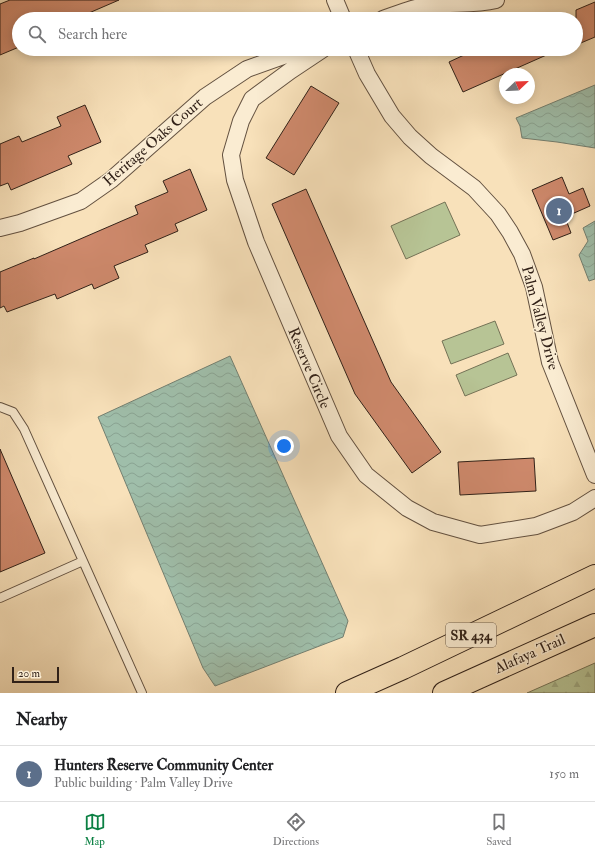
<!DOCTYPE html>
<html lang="en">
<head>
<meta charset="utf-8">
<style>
	:root { --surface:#fff; --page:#f6f6f6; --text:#202124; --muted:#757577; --line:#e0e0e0; --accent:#0b8043 }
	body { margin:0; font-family:"IM FELL Double Pica",serif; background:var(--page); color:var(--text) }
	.compass { position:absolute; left:499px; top:68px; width:36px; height:36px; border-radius:50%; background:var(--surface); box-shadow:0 2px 10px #0003; rotate:67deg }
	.scale { position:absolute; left:12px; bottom:10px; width:47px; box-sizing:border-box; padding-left:4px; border:2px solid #312118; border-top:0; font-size:11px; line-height:14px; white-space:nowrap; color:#312118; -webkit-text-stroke:3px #faecd2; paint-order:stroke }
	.you { position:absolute; left:284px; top:446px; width:14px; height:14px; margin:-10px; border:3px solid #fff; border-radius:50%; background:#1a73e8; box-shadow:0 0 0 6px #1a73e833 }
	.badge { display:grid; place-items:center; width:26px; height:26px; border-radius:50%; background:var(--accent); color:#fff; font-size:13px; font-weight:700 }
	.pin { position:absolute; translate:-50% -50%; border:2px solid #fff; box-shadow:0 1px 4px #0006 }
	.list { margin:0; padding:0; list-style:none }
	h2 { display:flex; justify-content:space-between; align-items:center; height:52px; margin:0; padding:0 16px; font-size:17px }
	h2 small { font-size:13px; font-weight:400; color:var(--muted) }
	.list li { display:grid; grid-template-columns:26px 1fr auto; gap:12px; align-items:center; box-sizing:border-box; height:56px; padding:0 16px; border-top:1px solid var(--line) }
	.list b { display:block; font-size:15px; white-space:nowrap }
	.list p { margin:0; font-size:13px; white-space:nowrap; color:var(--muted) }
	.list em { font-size:13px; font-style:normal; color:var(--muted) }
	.icon { flex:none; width:22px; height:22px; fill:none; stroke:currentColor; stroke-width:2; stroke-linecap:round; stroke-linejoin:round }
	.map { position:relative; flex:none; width:595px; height:693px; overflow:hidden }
	.search { position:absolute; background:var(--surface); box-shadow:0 2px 10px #0003; left:12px; right:12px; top:12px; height:44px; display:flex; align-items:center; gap:10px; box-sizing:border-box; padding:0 14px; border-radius:22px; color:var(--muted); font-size:15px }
	.sheet { height:108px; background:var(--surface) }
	nav { display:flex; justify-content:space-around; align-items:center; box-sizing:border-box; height:56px; border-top:1px solid var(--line); background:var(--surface); font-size:11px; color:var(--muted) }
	nav a { display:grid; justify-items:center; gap:2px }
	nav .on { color:var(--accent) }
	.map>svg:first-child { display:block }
</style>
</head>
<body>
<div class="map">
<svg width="595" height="693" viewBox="0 0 595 693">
	<defs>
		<pattern id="forest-firs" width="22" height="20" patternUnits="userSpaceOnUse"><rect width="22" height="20" fill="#b7c495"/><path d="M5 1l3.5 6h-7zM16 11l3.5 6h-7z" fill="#9ea880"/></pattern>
		<pattern id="water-waves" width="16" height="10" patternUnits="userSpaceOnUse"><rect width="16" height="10" fill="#9fbeaa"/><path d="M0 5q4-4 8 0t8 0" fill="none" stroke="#89a392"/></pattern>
	</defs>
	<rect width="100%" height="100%" fill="#f8e1ba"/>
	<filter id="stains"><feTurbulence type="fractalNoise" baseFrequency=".005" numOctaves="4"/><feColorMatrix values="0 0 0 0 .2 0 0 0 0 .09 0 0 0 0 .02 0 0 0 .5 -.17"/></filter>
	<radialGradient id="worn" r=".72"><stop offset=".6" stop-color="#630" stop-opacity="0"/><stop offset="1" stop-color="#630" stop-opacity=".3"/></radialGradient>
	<path fill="url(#forest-firs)" stroke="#747256" d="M595,663V693H527Z"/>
	<path fill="#b7c495" stroke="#747256" d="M445,202L460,235L406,259L391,226Z
		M495,321L504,344L451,364L442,341Z
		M508,353L517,375L465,396L456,375Z"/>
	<path fill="url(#water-waves)" stroke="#737f70" d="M595,85V148L557,142L522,138L520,126L516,118Z
		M595,221V279L589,281L579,255L588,241L583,228Z
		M230,356L348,621L343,637L215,686L203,668L98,417Z"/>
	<path fill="#ce896c" stroke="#312118" d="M10,0H119L75,19H19V47L0,55V4Z
		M595,2V37L576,45V10Z
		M477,49H560L463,92L449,62Z
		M311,86L339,103L294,175L266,158Z
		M85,105L101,142L68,156L72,164L11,190L8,183L0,186V144L19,136L22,142L61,126L57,117Z
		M190,169L207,210L175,224L178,231L145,245L148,252L114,266L119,278L94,289L92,284L57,299L55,294L7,312L4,306L0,308V272L34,258V259L138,214L135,206L168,192L163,181Z
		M562,177L569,194L583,188L590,206L565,217L571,233L553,240L532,190Z
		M306,189L391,382L441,452L412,473L355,394L272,204Z
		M0,449L45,553L0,572Z
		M534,458L536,491L460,495L458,462Z"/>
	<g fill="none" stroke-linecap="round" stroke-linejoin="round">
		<defs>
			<path id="lane" d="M0,407L13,412L24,429L142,693
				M0,598L83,561"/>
			<path id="street" d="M335,0L343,19
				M383,19C399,13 417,6 434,5C455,3 476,5 496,0
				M323,49L290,71L252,99L241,121L231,155L235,180L256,242L339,436L366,475L407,508L433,522L480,535L536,526L573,512L595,498
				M356,49L367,74L392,116L410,137L431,156L474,188L498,214L510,232L522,254L534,287L550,362L595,475
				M0,228L20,223L81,201L111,180L205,97L247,69L303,49"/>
			<path id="primary" d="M347,693L403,668L595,576
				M444,693L595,625"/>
		</defs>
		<use href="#lane" stroke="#635140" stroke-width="10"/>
		<use href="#street" stroke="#635140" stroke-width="18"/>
		<use href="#primary" stroke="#312118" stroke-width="24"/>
		<use href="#lane" stroke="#faecd2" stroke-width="8"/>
		<use href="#street" stroke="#faecd2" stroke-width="16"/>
		<use href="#primary" stroke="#f8e1ba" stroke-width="22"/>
	</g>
	<g text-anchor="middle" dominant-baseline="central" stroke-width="3" stroke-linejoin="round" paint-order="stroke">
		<rect fill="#faecd2" stroke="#6d5e50" stroke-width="1" x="446" y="623" width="50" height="24" rx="3"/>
		<g font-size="14" font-weight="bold" fill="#312118">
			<text x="471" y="635">SR 434</text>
		</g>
		<g font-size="15" fill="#312118" stroke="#faecd2">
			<text transform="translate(153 142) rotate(-41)">Heritage Oaks Court</text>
			<text transform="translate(540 318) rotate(75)">Palm Valley Drive</text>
			<text transform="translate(309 368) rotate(67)">Reserve Circle</text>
			<text transform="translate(530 654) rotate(-24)">Alafaya Trail</text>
		</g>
	</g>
	<rect width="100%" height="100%" filter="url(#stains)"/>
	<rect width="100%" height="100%" fill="url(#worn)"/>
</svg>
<svg class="compass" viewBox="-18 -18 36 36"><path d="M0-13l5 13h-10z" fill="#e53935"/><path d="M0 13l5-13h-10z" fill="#757577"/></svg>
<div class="scale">20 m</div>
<div class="you"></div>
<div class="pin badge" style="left:559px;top:211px;background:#5c6f8a">1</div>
<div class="search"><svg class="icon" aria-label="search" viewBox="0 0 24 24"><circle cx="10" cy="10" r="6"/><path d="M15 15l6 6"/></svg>Search here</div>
</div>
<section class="sheet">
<h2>Nearby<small></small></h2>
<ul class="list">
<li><span class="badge" style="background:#5c6f8a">1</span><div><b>Hunters Reserve Community Center</b><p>Public building · Palm Valley Drive</p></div><em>150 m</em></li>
</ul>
</section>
<nav>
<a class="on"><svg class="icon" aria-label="map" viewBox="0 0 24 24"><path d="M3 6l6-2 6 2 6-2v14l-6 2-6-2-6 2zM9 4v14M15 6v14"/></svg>Map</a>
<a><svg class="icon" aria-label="directions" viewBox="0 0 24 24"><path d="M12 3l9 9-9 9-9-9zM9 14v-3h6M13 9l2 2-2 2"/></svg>Directions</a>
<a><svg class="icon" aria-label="saved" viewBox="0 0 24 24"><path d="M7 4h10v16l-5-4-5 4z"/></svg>Saved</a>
</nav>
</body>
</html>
